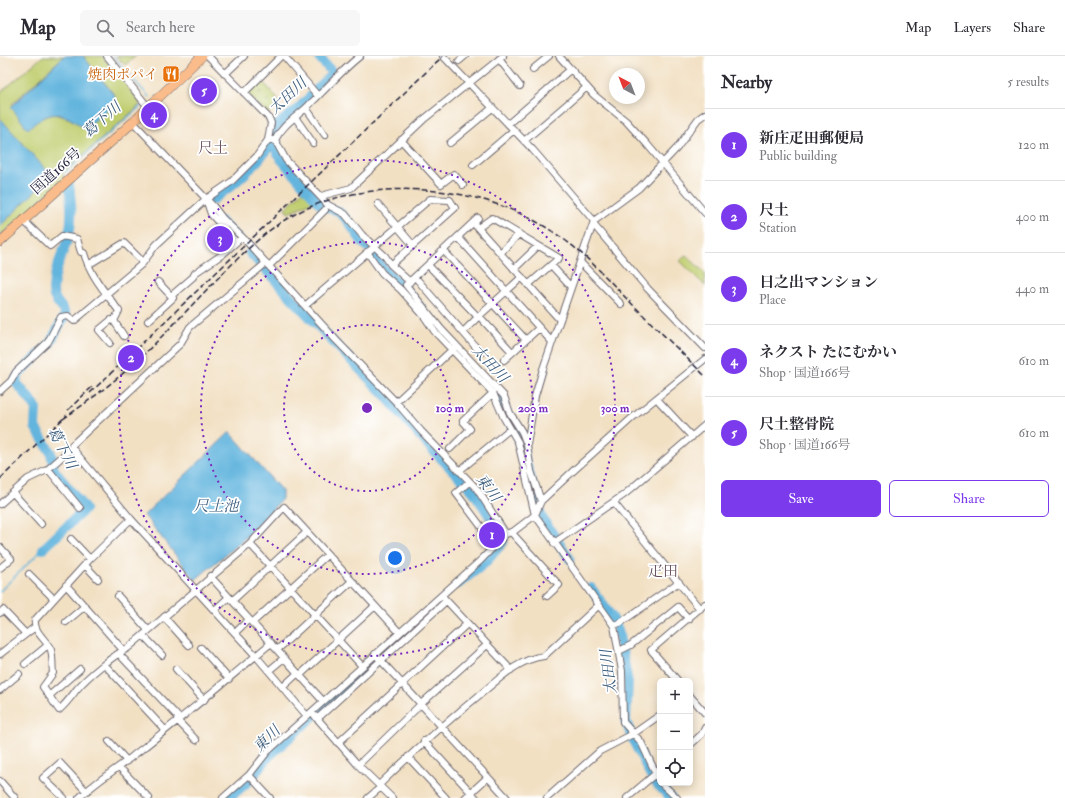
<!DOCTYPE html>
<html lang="en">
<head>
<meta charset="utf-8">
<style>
	:root { --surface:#fff; --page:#f7f7f7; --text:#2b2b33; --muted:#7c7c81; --line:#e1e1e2; --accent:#7c3aed }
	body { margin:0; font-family:"IM FELL Double Pica","Noto Serif JP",serif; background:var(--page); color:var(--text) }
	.controls { position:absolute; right:12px; bottom:12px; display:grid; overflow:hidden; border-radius:6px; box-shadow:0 2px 10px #0003 }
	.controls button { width:36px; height:36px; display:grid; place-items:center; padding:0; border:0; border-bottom:1px solid var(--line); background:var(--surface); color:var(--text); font:20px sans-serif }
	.compass { position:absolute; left:609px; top:12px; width:36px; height:36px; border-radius:50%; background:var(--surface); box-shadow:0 2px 10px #0003; rotate:318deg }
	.you { position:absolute; left:395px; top:502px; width:14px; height:14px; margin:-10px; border:3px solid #fff; border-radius:50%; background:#1a73e8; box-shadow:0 0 0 6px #1a73e833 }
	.badge { display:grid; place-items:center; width:26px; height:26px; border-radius:50%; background:var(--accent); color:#fff; font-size:13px; font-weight:700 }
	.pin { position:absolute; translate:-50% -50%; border:2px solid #fff; box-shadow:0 1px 4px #0006 }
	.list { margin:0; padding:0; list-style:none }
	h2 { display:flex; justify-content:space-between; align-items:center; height:52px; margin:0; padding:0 16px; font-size:17px }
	h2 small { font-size:13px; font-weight:400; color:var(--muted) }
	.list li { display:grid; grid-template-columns:26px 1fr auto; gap:12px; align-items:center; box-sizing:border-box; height:72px; padding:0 16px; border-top:1px solid var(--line) }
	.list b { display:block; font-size:15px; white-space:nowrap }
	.list p { margin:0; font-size:13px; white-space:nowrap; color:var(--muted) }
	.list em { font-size:13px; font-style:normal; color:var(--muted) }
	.actions { display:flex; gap:8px; padding:12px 16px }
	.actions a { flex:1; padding:9px 0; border:1px solid var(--accent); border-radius:6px; text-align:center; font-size:14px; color:var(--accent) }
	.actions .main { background:var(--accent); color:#fff }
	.icon { flex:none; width:22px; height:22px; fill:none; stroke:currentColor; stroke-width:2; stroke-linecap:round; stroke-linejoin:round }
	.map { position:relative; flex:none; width:705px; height:742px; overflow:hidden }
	header { display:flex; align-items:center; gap:24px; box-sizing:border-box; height:56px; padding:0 20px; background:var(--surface); border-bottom:1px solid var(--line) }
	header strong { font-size:19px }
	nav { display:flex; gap:22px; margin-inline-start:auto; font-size:14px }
	.search { width:280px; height:36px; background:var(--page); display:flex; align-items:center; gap:10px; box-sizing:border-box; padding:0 14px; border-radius:6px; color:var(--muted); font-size:15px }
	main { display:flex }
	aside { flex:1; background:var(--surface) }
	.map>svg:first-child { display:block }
</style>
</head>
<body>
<header>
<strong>Map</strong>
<div class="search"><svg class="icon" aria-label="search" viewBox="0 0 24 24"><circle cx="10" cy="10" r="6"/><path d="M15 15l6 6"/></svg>Search here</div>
<nav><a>Map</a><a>Layers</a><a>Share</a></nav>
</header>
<main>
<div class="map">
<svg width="705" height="742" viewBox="0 0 705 742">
	<defs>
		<pattern id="cemetery-stones" width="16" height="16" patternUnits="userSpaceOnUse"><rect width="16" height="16" fill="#c0cd6e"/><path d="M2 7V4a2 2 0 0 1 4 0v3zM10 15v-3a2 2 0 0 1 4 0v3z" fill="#a5b060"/></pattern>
	</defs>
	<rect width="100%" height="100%" fill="#fff"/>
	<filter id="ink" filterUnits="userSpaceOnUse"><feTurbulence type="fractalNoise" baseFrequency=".025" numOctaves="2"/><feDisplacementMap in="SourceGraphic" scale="8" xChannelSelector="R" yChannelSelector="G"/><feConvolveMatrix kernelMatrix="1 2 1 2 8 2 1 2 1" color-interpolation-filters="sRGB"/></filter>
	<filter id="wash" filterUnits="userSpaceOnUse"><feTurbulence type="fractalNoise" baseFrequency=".012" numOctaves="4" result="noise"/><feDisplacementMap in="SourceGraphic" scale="16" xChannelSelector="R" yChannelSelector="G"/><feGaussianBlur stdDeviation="0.9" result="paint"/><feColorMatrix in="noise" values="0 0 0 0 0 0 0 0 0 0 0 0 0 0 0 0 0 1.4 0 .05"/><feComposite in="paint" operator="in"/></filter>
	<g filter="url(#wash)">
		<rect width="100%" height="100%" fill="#f2e0c3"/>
		<path fill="#c0cd6e" stroke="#717854" d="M43,0H64L12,48L42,61L54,58L71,63L85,73L115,40L83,0H102L139,45L140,49L63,117L64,122L0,180V170L47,124L0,62V37Z
			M306,132L314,145L288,157L285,152Z
			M686,199L705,217V230L680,205Z"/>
		<path fill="url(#cemetery-stones)" stroke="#717854" d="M116,0H136L125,9Z
			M261,23L280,46L268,58L247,37Z"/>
		<path fill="#63b5de" stroke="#426c8c" d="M64,0H83L115,40V47L85,73C61,55 52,52 28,73L11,51Z
			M0,62L48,116L47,124L0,170Z
			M230,376L282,435V443L245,482L195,524L144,459Z"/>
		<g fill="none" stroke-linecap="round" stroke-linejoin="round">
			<path stroke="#63b5de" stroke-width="1.5" d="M113,0L149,41
				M64,117L141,50
				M0,535L43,493"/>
			<path stroke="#63b5de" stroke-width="10" d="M318,0L331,15V19L298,53L276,70L272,78V86L281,103L322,150L338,155L347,164L363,187L374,196L380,209L404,232L422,254
				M212,144C234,129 257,109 272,86
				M220,165L237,182
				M250,197L335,288L384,338L426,387L473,435L501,477L503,486L485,507L458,528
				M490,329L498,337L504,353L518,379L542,462L570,503
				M43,493L85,453L54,414L51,397L35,371L36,351L15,325L19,318L49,289L65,259C64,250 53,246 53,235C53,215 64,197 69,178C73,162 71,145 69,129
				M591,532L613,563L618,574L628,627L626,665L632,682L650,718L656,727L671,742
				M229,742L249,725L269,700L408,574"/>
		</g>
	</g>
	<g filter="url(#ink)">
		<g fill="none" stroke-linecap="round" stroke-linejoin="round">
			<defs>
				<path id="minor" d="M107,0L148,51
					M208,0L269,62L271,67L268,84
					M284,0L318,40
					M443,0L533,94L594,165
					M559,0L594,39L626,65L646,87L705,157
					M499,3L520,30
					M459,5L465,0
					M533,13L549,0
					M225,18L244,0
					M244,37L281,0
					M306,52L325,79
					M295,61L313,87
					M133,66L213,150L223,163L247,186L336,284L396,346L421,375L477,433L506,478
					M508,68L571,13
					M275,84L286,104L328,149L345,158L362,179L385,200L391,209L410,226
					M275,84C283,68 297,61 309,49C326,33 341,15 360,0
					M401,84L441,128L454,118L463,129
					M524,85L587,31
					M450,87L491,53
					M473,109L514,74
					M321,140L351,132L423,64L503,0
					M206,143L211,158L236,186
					M378,148L413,189
					M478,162L406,229L441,273L504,340L510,357L522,376L527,389L531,415L541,445
					M23,164L50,190L62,180L77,183L81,196L84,197C90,219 105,236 119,255L114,265L124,280
					M593,168L648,233L705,292
					M476,170L560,264
					M478,172L492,162L559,202L528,229
					M458,181L552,286
					M444,195L526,284
					M367,196L382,217L401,234L424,260L435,276L493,337L504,362L518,386L535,459L614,570L622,615L623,666L641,686L660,726
					M500,197L519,178
					M580,206L621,248
					M88,209L124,187L143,206
					M428,209L478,261L522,221
					M551,209L571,231
					M269,210L325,154
					M514,213L538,190
					M415,221L481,297
					M171,240L193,221L195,217L223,198L242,181
					M306,249L430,143L450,144L455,152L391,209
					M479,260L512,296
					M148,265L173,242L158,226
					M463,276L478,261
					M110,287L99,274L111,264L114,265
					M504,304L539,272
					M0,335L11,325L16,316L48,286L61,261L68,260L74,265L142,208L156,189L206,143L231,126L257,100L268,84H275
					M657,343L692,381
					M396,346L454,292
					M527,389L535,340L543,313L594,165L639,132L677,92L698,63L705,58
					M72,392L131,463L256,600L307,660
					M450,393L470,373L463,365L493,337
					M48,413L80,452
					M459,415L510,373
					M469,426L456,437L495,489
					M13,437L41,468
					M614,447L700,553
					M0,448L28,423L47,414L72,392V389L180,288L190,271L266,207
					M131,463L90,503L35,564C33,576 47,584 51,594C53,601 52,610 53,617L43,631L59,654C67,647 71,641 77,633C87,621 115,598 128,592L250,488L284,451L399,576
					M511,476L559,529L547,540
					M71,483L90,503
					M554,487L625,438L705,369
					M250,488L362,610
					M0,491L11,503L0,512
					M85,509L98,523
					M29,518L53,542
					M210,520L323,645
					M66,529L123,594
					M118,540L148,574
					M444,542L511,614
					M232,545L307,476
					M217,552L229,541
					M0,557L3,554L26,578
					M164,561L189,589
					M66,566L85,550
					M252,567L327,499
					M613,569L620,567L679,526
					M238,574L249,563
					M143,579L162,599
					M201,592L229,623
					M277,594L352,525
					M619,595L631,589L678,551L689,563
					M0,598L35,571
					M119,598L179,662
					M375,598L507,742
					M25,608L48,589
					M105,609L165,674
					M272,612L284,602
					M176,613L204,644
					M300,619L375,550
					M678,625L651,594L705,548
					M286,628L298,617
					M0,634L19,618
					M49,640L80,613
					M690,640L705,657
					M315,660L358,709L392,742
					M317,663L446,545
					M177,664L196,684
					M109,685L127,705
					M424,685L476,742
					M338,687L467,568
					M690,689L702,678L705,672
					M408,701L446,742
					M358,709L421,648L487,589
					M119,711L149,742
					M249,719L270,742
					M0,725L15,742
					M661,727L677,742
					M379,729C412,697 446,666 482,637C500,622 519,603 544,600L599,549
					M64,742L43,722L60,707L86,735
					M79,742C96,725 116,714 134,699C181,663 226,625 271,587
					M223,742L249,719L268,695L481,504L506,478L514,475L535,459L541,445L572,416L632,362L705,303
					M368,742L381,731
					M465,742L488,721
					M547,742L600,695L633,678L660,659
					M627,742L660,714"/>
				<path id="highway" d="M0,186L133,66L202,0"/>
			</defs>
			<use href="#minor" stroke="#6b646b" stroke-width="8"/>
			<use href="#highway" stroke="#6b646b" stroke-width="10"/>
			<use href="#minor" stroke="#fff" stroke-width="6"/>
			<use href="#highway" stroke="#fabc8b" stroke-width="9"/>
			<path stroke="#22223b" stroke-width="1.5" stroke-dasharray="6 3" stroke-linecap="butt" d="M90,337L443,0
				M68,354L92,331
				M63,363C90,344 117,324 141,301C183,261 220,216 265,178C301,149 341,137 386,134C449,130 511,145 562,182C586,199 606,221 626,242C652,268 679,294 705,320
				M0,423L67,359"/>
		</g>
	</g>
	<g fill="none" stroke="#7b2cbf" stroke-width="2" stroke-dasharray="2 4">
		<circle cx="367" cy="352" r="83"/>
		<circle cx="367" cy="352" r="166"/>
		<circle cx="367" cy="352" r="248"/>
	</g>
	<defs>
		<symbol id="restaurant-square" viewBox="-11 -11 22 22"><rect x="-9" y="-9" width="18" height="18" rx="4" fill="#e8710a" stroke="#fff"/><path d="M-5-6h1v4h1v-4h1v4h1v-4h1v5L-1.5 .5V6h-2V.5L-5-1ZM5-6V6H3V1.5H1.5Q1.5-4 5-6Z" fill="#fff"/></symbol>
	</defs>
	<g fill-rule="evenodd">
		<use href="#restaurant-square" x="161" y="8" width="20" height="20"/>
	</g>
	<g text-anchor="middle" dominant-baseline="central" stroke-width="3.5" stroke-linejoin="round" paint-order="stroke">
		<g font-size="14" fill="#c56008" stroke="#fff" text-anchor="end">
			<text x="158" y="18">焼肉ポパイ</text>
		</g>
		<g font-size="14" fill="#22223b" stroke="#fff">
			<text transform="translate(56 115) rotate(-42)">国道166号</text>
		</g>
		<g font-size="15" font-style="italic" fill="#3c5d7c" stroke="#fff">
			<text transform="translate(288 40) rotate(-43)">太田川</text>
			<text transform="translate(102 64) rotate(-41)">葛下川</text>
			<text transform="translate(490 308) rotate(47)">太田川</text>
			<text transform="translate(62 392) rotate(63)">葛下川</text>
			<text transform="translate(488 432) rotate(53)">東川</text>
			<text x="216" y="450">尺土池</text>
			<text transform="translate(609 616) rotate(-97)">太田川</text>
			<text transform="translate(267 683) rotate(-45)">東川</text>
		</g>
		<g font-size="15" fill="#69525d" stroke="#fff">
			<text x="213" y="92">尺土</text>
			<text x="663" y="515">疋田</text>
		</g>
	</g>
	<circle cx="367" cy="352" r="6" fill="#7b2cbf" stroke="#fff" stroke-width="2"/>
	<g font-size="12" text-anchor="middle" font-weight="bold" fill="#7b2cbf" stroke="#fff" stroke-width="3.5" stroke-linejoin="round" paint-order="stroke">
		<text x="450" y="356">100 m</text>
		<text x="533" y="356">200 m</text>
		<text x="615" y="356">300 m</text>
	</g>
</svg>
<div class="controls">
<button>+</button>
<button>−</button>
<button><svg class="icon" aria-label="locate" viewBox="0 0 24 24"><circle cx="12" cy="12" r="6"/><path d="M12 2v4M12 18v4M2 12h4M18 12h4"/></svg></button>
</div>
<svg class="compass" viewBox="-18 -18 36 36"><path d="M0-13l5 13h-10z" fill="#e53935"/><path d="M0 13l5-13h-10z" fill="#7c7c81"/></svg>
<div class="you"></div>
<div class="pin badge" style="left:492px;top:479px">1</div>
<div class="pin badge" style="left:131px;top:302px">2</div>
<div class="pin badge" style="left:220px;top:183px">3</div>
<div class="pin badge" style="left:154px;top:59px">4</div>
<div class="pin badge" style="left:204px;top:35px">5</div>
</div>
<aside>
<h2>Nearby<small>5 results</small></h2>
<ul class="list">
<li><span class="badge">1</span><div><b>新庄疋田郵便局</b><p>Public building</p></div><em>120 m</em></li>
<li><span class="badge">2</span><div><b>尺土</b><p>Station</p></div><em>400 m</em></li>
<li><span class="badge">3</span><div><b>日之出マンション</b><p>Place</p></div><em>440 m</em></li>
<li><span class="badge">4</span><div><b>ネクスト たにむかい</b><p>Shop · 国道166号</p></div><em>610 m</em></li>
<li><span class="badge">5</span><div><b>尺土整骨院</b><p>Shop · 国道166号</p></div><em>610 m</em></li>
</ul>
<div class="actions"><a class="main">Save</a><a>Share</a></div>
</aside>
</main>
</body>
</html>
